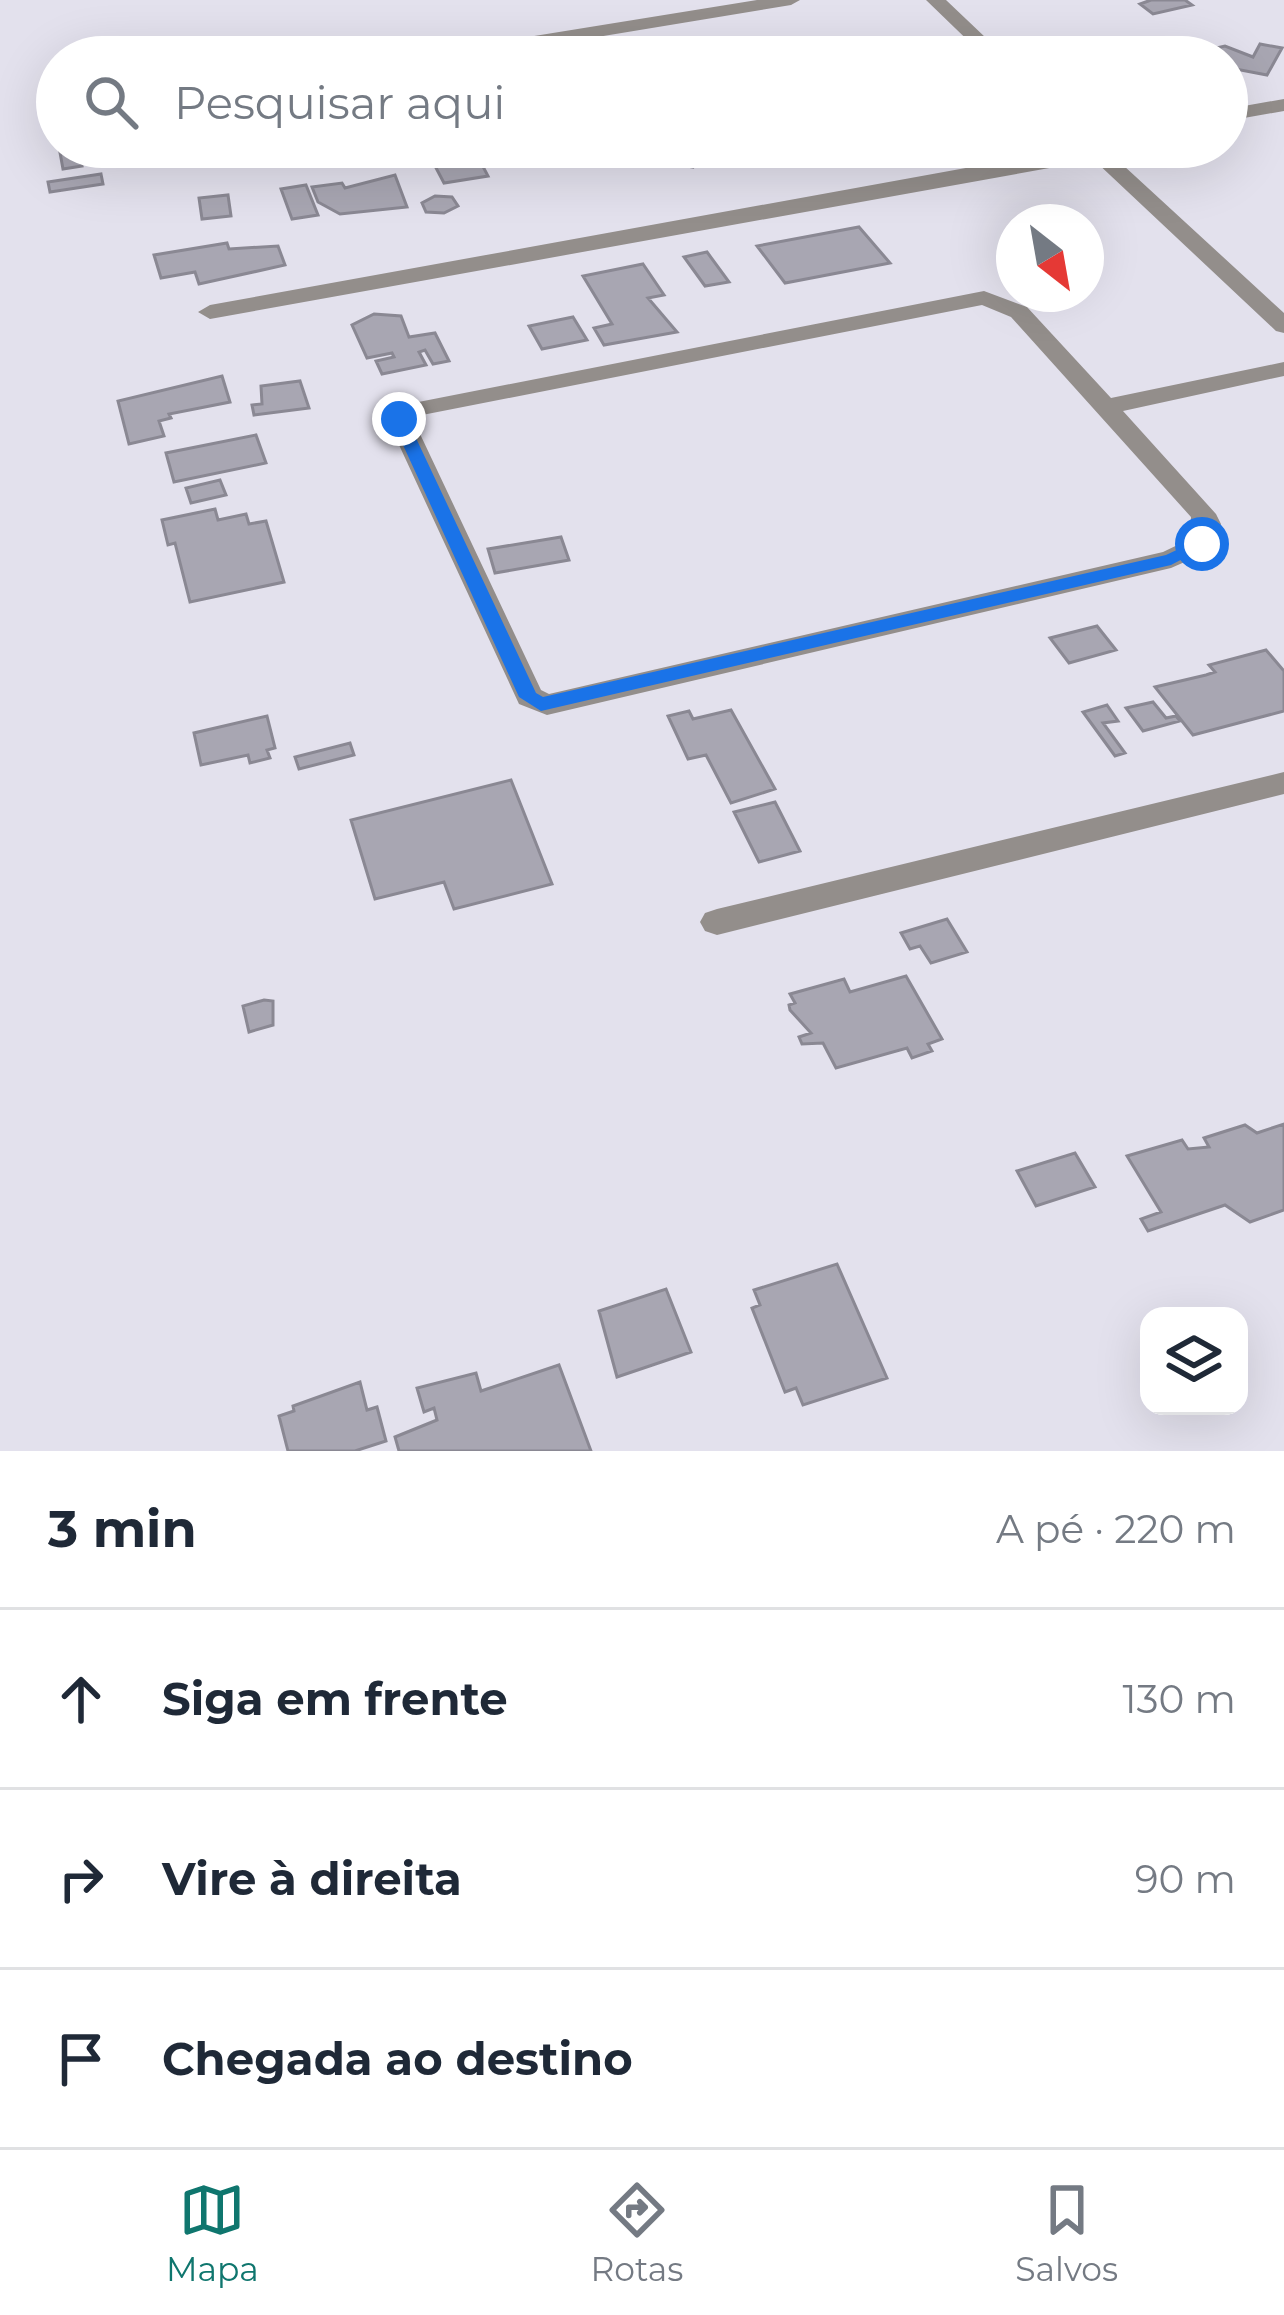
<!DOCTYPE html>
<html lang="pt">
<head>
<meta charset="utf-8">
<style>
	:root { --surface:#fff; --page:#f6f6f7; --text:#1f2937; --muted:#747a83; --line:#e0e1e3; --accent:#0f766e }
	body { margin:0; font-family:Montserrat,sans-serif; background:var(--page); color:var(--text) }
	.controls { position:absolute; right:36px; bottom:36px; display:grid; overflow:hidden; border-radius:24px; box-shadow:0 12px 48px #0002 }
	.controls button { width:108px; height:108px; display:grid; place-items:center; padding:0; border:0; border-bottom:3px solid var(--line); background:var(--surface); color:var(--text); font:60px sans-serif }
	.compass { position:absolute; left:996px; top:204px; width:108px; height:108px; border-radius:50%; background:var(--surface); box-shadow:0 12px 48px #0002; rotate:149deg }
	.stop { position:absolute; width:36px; height:36px; margin:-27px; border:9px solid #1a73e8; border-radius:50%; background:#fff }
	.stop.end { background:#1a73e8; border-color:#fff; box-shadow:0 3px 12px #0008 }
	.list { margin:0; padding:0; list-style:none }
	h2 { display:flex; justify-content:space-between; align-items:center; height:156px; margin:0; padding:0 48px; font-size:51px }
	h2 small { font-size:39px; font-weight:400; color:var(--muted) }
	.list li { display:grid; grid-template-columns:78px 1fr auto; gap:36px; align-items:center; box-sizing:border-box; height:180px; padding:0 48px; border-top:3px solid var(--line) }
	.list b { display:block; font-size:45px; white-space:nowrap }
	.list em { font-size:39px; font-style:normal; color:var(--muted) }
	.icon { flex:none; width:66px; height:66px; fill:none; stroke:currentColor; stroke-width:2; stroke-linecap:round; stroke-linejoin:round }
	.map { position:relative; flex:none; width:1284px; height:1451px; overflow:hidden }
	.search { position:absolute; background:var(--surface); box-shadow:0 12px 48px #0002; left:36px; right:36px; top:36px; height:132px; display:flex; align-items:center; gap:30px; box-sizing:border-box; padding:0 42px; border-radius:66px; color:var(--muted); font-size:45px }
	.sheet { height:696px; background:var(--surface) }
	nav { display:flex; justify-content:space-around; align-items:center; box-sizing:border-box; height:168px; border-top:3px solid var(--line); background:var(--surface); font-size:33px; color:var(--muted) }
	nav a { display:grid; justify-items:center; gap:6px }
	nav .on { color:var(--accent) }
	.map>svg:first-child { display:block }
</style>
</head>
<body>
<div class="map">
<svg width="1284" height="1451" viewBox="0 0 1284 1451">
	<rect width="100%" height="100%" fill="#e3e1ed"/>
	<path fill="#a8a6b2" stroke="#8a8893" stroke-width="3" d="M1151,0H1185L1192,5L1153,14L1140,4Z
		M1260,44L1282,48L1267,75L1230,68L1227,57H1201L1213,55L1207,50L1225,46L1253,57Z
		M59,147H78L82,166L63,169Z
		M764,147L737,159L722,152L698,154L693,167L580,148Z
		M858,147H901L906,152L868,159Z
		M479,159L488,176L444,183L434,164Z
		M101,174L103,184L50,192L48,182Z
		M395,175L407,207L340,214L318,202L312,187L342,183L345,188Z
		M306,185L318,215L292,219L281,189Z
		M228,195L231,216L202,219L199,198Z
		M435,196L452,197L458,206L444,213L426,212L422,203Z
		M859,227L890,263L785,283L757,246Z
		M227,243L229,249L278,246L285,265L199,284L195,272L161,278L154,255Z
		M707,252L729,282L705,286L684,257Z
		M643,264L664,295L648,298L677,332L604,345L594,328L612,324L583,276Z
		M374,314L401,316L409,337L435,333L449,361L433,364L425,350L419,352L426,365L382,374L376,361L394,357L392,353L367,358L352,325Z
		M573,317L587,340L542,349L529,326Z
		M222,376L230,402L169,414L171,418L159,421L164,436L129,444L118,401Z
		M300,381L309,408L254,415L252,405L262,404L261,386Z
		M256,435L266,463L174,482L166,453Z
		M220,480L226,495L191,503L186,488Z
		M215,509L218,520L246,514L249,524L266,521L284,582L190,602L175,543L168,545L162,520Z
		M561,537L569,560L495,573L488,549Z
		M1097,626L1116,650L1069,663L1050,638Z
		M1266,650L1284,671V711L1193,735L1155,687L1206,675L1215,672L1209,665Z
		M1153,702L1166,718L1176,716L1180,721L1143,731L1126,708Z
		M1107,705L1118,721L1103,723L1125,753L1115,756L1083,712Z
		M731,710L775,789L731,803L706,755L688,759L668,716L689,711L693,719Z
		M267,716L275,748L267,750L270,758L250,763L248,755L201,765L194,733Z
		M350,743L354,755L299,769L295,757Z
		M511,780L552,884L454,909L444,882L375,899L351,820Z
		M775,802L800,851L759,862L734,812Z
		M947,919L967,952L931,963L920,946L910,949L901,933Z
		M906,976L942,1039L928,1044L932,1051L912,1058L907,1048L836,1068L823,1043L802,1044L799,1037L811,1033L790,1010L789,1005L795,1003L790,994L844,979L850,992Z
		M264,1000L273,1001V1025L249,1032L243,1006Z
		M1284,1124V1210L1250,1222L1225,1205L1148,1231L1141,1219L1161,1212L1127,1156L1182,1140L1188,1149L1209,1147L1204,1138L1245,1125L1257,1133Z
		M1075,1153L1095,1187L1036,1206L1017,1171Z
		M837,1264L887,1378L803,1405L796,1388L785,1392L752,1308L760,1305L754,1290Z
		M666,1289L691,1352L617,1377L599,1311Z
		M559,1365L591,1451H399L395,1437L437,1420L434,1408L424,1412L417,1388L476,1373L481,1391Z
		M360,1382L367,1410L377,1407L386,1441L355,1451H288L279,1416L294,1411L293,1406Z"/>
	<g fill="none" stroke-linecap="round" stroke-linejoin="round">
		<path fill="#938e8b" fill-rule="evenodd" d="M757,0H800L791,5L476,57H431L441,51Z
			M926,0H946L1006,57H985Z
			M1284,99V111L1227,121V109Z
			M1082,147H1118L1111,154L1284,313V333L1276,331L1094,160L210,319L198,312L210,305Z
			M984,291L1027,307L1111,398L1284,362V376L1123,411L1216,514L1221,524L1212,550L1171,568L547,715L519,704L387,419L393,407ZM982,305L1011,317L1191,517L1190,539L1163,552L549,694L541,690L412,417Z
			M1284,772V794L717,935L705,931L700,922L705,913L717,909Z"/>
	</g>
	<path fill="#1a73e8" d="M399,414L407,419L536,693L543,697L1166,555L1202,538L1211,544L1171,565L541,711L519,697L391,419Z"/>
</svg>
<div class="controls">
<button><svg class="icon" aria-label="layers" viewBox="0 0 24 24"><path d="M12 4l9 5-9 5-9-5zM3 14l9 5 9-5"/></svg></button>
</div>
<svg class="compass" viewBox="-18 -18 36 36"><path d="M0-13l5 13h-10z" fill="#e53935"/><path d="M0 13l5-13h-10z" fill="#747a83"/></svg>
<div class="stop" style="left:1202px;top:544px"></div>
<div class="stop end" style="left:399px;top:419px"></div>
<div class="search"><svg class="icon" aria-label="search" viewBox="0 0 24 24"><circle cx="10" cy="10" r="6"/><path d="M15 15l6 6"/></svg>Pesquisar aqui</div>
</div>
<section class="sheet">
<h2>3 min<small>A pé · 220 m</small></h2>
<ul class="list">
<li><svg class="icon" aria-label="ahead" viewBox="0 0 24 24"><path d="M12 20V5M6 11l6-6 6 6"/></svg><div><b>Siga em frente</b></div><em>130 m</em></li>
<li><svg class="icon" aria-label="right" viewBox="0 0 24 24"><path d="M7 20v-9h11M14 6l5 5-5 5"/></svg><div><b>Vire à direita</b></div><em>90 m</em></li>
<li><svg class="icon" aria-label="arrive" viewBox="0 0 24 24"><path d="M6 21V4h12l-3 4 3 4H6"/></svg><div><b>Chegada ao destino</b></div></li>
</ul>
</section>
<nav>
<a class="on"><svg class="icon" aria-label="map" viewBox="0 0 24 24"><path d="M3 6l6-2 6 2 6-2v14l-6 2-6-2-6 2zM9 4v14M15 6v14"/></svg>Mapa</a>
<a><svg class="icon" aria-label="directions" viewBox="0 0 24 24"><path d="M12 3l9 9-9 9-9-9zM9 14v-3h6M13 9l2 2-2 2"/></svg>Rotas</a>
<a><svg class="icon" aria-label="saved" viewBox="0 0 24 24"><path d="M7 4h10v16l-5-4-5 4z"/></svg>Salvos</a>
</nav>
</body>
</html>
